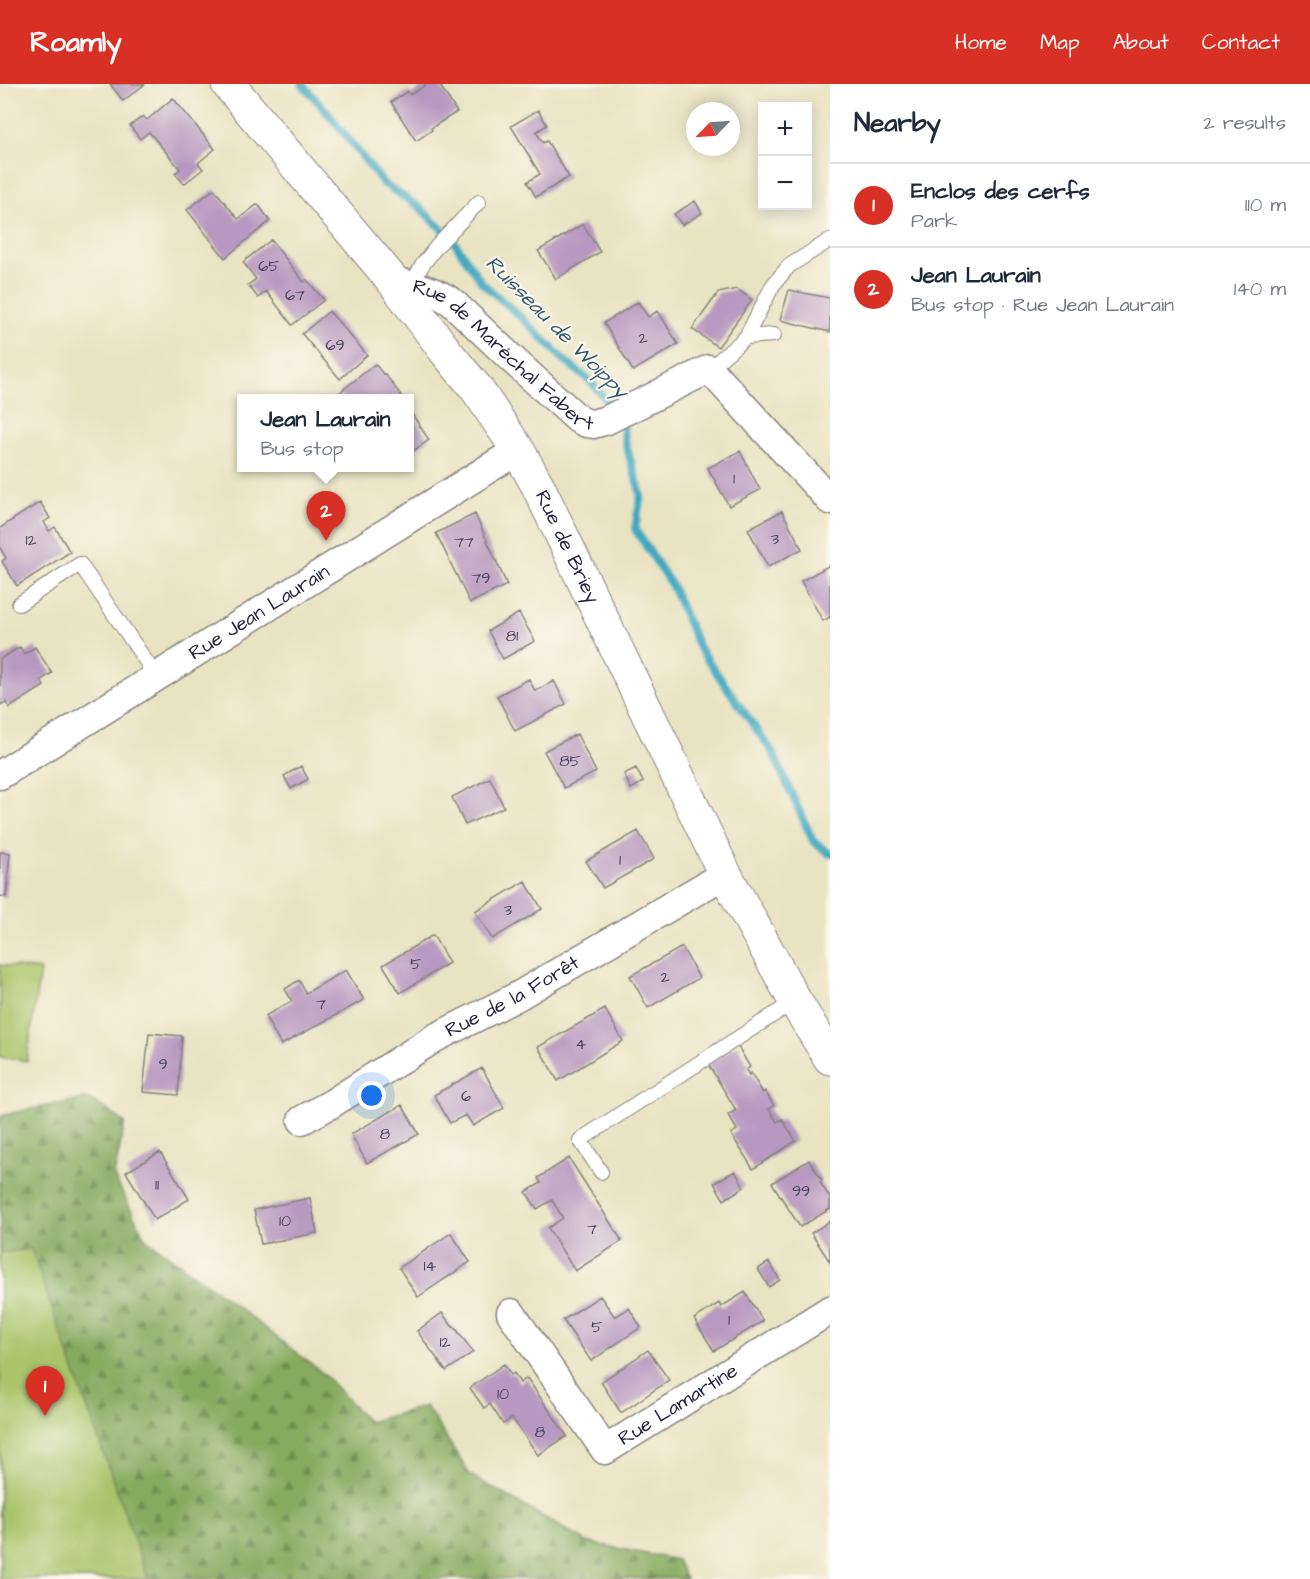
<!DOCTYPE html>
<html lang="en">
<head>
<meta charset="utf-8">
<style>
	:root { --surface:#fff; --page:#f6f6f7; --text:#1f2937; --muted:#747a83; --line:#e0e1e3; --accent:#d93025 }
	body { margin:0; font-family:"Architects Daughter",sans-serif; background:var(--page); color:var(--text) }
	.controls { position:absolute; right:18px; top:18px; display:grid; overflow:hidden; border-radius:0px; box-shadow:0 3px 15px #0003 }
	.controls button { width:54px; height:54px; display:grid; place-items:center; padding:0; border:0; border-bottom:2px solid var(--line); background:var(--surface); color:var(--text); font:30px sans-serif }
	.compass { position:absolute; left:686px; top:18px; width:54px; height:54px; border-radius:50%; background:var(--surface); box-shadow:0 3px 15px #0003; rotate:245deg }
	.you { position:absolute; left:372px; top:1012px; width:21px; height:21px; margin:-15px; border:4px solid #fff; border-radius:50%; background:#1a73e8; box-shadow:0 0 0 9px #1a73e833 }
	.badge { display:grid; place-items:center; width:39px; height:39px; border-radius:50%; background:var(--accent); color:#fff; font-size:20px; font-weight:700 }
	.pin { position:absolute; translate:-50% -50px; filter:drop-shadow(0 2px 3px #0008) }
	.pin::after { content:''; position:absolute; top:32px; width:21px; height:18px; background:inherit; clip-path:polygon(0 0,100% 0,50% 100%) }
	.popup { position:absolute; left:237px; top:310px; width:177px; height:78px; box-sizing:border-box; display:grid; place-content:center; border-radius:0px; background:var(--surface); filter:drop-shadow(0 2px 4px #0005); font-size:20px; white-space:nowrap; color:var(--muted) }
	.popup b { font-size:22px; color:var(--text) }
	.popup::after { content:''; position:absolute; left:50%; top:100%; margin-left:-12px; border:12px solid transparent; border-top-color:var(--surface) }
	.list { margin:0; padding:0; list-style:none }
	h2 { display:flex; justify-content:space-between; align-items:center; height:78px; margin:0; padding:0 24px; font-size:26px }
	h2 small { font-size:20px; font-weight:400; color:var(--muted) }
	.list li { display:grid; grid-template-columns:39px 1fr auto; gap:18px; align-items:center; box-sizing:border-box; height:84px; padding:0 24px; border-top:2px solid var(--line) }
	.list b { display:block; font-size:22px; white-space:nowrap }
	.list p { margin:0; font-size:20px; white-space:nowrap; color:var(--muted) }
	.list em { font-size:20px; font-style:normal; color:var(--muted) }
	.map { position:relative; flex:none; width:830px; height:1495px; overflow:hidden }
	header { display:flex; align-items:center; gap:36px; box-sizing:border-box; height:84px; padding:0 30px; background:var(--accent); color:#fff }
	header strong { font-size:28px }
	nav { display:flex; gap:33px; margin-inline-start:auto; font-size:21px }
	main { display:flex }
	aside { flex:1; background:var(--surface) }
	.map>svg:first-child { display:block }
</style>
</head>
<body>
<header>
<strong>Roamly</strong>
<nav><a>Home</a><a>Map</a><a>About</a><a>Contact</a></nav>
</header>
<main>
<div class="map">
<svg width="830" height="1495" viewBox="0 0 830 1495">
	<defs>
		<pattern id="forest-firs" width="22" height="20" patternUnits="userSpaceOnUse" patternTransform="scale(1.5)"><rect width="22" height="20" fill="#86aa5e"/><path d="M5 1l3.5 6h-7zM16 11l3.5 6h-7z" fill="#6d8a4f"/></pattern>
	</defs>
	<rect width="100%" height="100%" fill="#fbf7ec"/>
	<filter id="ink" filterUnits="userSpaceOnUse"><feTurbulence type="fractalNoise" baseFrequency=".0167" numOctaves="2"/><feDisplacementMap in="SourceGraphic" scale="12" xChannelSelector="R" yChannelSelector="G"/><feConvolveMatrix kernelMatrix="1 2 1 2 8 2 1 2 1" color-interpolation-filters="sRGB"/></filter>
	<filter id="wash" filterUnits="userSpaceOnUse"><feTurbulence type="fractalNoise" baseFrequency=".008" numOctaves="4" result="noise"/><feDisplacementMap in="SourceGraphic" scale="24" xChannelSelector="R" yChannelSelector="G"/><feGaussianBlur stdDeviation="1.35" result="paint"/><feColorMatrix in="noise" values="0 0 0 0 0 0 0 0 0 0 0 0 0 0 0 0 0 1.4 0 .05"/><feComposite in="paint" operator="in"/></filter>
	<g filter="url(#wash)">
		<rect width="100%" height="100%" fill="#e9e3c2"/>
		<path fill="url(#forest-firs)" stroke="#54664c" stroke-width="1.5" d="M89,1014L125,1038L114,1092L145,1154L221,1210L324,1290L368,1338L426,1322L470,1391L587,1458L677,1476L686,1495H0V1032L30,1025Z"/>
		<path fill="#a9c46a" stroke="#667352" stroke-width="1.5" d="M0,881L40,886L27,977L0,973Z
			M31,1165L148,1495H0V1169Z"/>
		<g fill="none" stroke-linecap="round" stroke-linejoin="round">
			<path stroke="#40a9c0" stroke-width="8" d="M302,0L326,27L384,100L418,122L453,156L482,199L521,233L563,275L591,298L622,335L626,361L641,411L635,445L672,502L699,564L773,669L813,757L830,770"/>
		</g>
		<g id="blocks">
			<path fill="#b798c0" d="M110,0H145L123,17Z
				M427,0H439L457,28L431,44L432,46L416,57L391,18L408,7L410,11Z
				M173,14L215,65L198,79L203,85L184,100L175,89L180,85L149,48L140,55L130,42L143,32L147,36Z
				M538,26L547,41L536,48L543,59L547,57L569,93L536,113L527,98L540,90L511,42Z
				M214,105L238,135L258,120L270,137L225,174L187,126Z
				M695,117L702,129L682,141L674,130Z
				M583,140L600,168L556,195L538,167Z
				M271,156L304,198L307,196L324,216L292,241L266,207L258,214L248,201L256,195L243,178Z
				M737,205L752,216L718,263L692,245L718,209Z
				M789,206L830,214V248L780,236Z
				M638,218L648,233L658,227L678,260L633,287L604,239Z
				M329,227L367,271L340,295L302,250Z
				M375,280L383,290H385L403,314H343L339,309Z
				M410,327L429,356L410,369Z
				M740,367L760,406L729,422L708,384Z
				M40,418L50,434L44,438L49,447L55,443L70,468L17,502L2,477L6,474L0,464V444Z
				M782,427L802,465L768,483L748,445Z
				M475,430L507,501L470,519L436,449Z
				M830,481V533L823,537L801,497Z
				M519,529L535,557L503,575L488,547Z
				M20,563L24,570L35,563L52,589L41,596L44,602L9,624L6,618L0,621V575Z
				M529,595L535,607L554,597L566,620L515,647L497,612Z
				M577,650L596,688L564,704L544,667Z
				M301,682L308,695L291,705L284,692Z
				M636,684L643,698L631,705L624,690Z
				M490,694L504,723L465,741L452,713Z
				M638,747L654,775L603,804L586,777Z
				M0,768L10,769L6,813L0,812Z
				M525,797L542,825L492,855L475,827Z
				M433,851L449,879L400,909L383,881Z
				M682,863L699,894L648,924L630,892Z
				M346,886L364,916L281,961L265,932L292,917L285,905L299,896L306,909Z
				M605,925L623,957L558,997L538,963Z
				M149,949L182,952L178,1011L143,1008Z
				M737,961L750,983L746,986L749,991L751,989L763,1009L765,1007L774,1022L769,1025L777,1038L782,1035L796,1057L753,1085L731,1050L737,1046L728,1031L736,1026L708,980Z
				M482,984L504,1024L473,1042L466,1031L450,1039L434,1011Z
				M402,1021L419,1050L367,1079L351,1050Z
				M160,1068L189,1115L155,1136L126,1088Z
				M569,1074L622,1157L575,1187L548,1144L563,1134L552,1116L537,1125L526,1108L541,1099L538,1094Z
				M809,1076L822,1096L820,1098L830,1114V1125L800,1143L772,1099Z
				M735,1087L744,1103L724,1116L714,1099Z
				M310,1114L317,1149L261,1160L254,1126Z
				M830,1137V1178L811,1149Z
				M451,1149L470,1178L418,1213L399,1184Z
				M769,1178L780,1196L769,1203L758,1185Z
				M745,1208L763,1237L714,1267L694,1235L719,1219L721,1223Z
				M600,1212L615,1233L629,1224L641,1243L591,1277L563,1236Z
				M442,1229L453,1243L454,1242L473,1268L446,1287L417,1247Z
				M648,1266L669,1296L621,1329L601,1298Z
				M504,1280L511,1291L514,1289L520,1299L527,1294L567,1352L538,1371L512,1334L503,1340L490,1320L484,1324L470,1304Z"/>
		</g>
	</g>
	<g filter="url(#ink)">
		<use href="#blocks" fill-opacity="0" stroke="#86827e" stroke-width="1.5"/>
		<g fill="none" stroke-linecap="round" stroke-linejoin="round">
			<defs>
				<path id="service" d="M411,201L423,180L437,162L479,118
					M746,253L773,201L789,182L830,156
					M709,285L746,253L774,251
					M19,520L80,480L156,592
					M601,1088L580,1056L795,917"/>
				<g id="minor">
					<path id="s1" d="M393,197C415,202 434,206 452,218L515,278L578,335L586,339L593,340L607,336L709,285L830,416"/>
					<path id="s2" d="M0,691L518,366"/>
					<path id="s3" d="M302,1036L331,1020L435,954L518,912L725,790"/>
					<path id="s4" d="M511,1229L605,1366L830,1226"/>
				</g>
				<g id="tertiary">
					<path id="s5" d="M228,0L393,197L447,269L476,304L518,366L538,402L725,790L795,917L830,974"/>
				</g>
			</defs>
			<use href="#service" stroke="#86827e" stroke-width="16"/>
			<use href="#minor" stroke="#86827e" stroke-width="31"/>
			<use href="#tertiary" stroke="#86827e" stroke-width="35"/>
			<use href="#service" stroke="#fff" stroke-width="14"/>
			<use href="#minor" stroke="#fff" stroke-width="28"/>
			<use href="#tertiary" stroke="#fff" stroke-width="33"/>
		</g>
	</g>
	<g text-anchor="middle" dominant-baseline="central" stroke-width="4.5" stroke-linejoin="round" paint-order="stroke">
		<g font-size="16" fill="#47405c">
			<text x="269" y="182">65</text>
			<text x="295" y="211">67</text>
			<text x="643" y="254">2</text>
			<text x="335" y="261">69</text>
			<text x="734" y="395">1</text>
			<text x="775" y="455">3</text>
			<text x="31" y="456">12</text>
			<text x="464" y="458">77</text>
			<text x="481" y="494">79</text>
			<text x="512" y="552">81</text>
			<text x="570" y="677">85</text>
			<text x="620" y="776">1</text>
			<text x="508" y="826">3</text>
			<text x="416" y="880">5</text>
			<text x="665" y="893">2</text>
			<text x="321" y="920">7</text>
			<text x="581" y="960">4</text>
			<text x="163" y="980">9</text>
			<text x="466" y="1012">6</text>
			<text x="385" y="1050">8</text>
			<text x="157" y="1101">11</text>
			<text x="801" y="1107">99</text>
			<text x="285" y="1137">10</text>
			<text x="592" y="1145">7</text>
			<text x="430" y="1182">14</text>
			<text x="729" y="1236">1</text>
			<text x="597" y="1243">5</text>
			<text x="445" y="1258">12</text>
			<text x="503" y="1310">10</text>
			<text x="540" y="1348">8</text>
		</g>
		<g font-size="20" fill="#22223b" stroke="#fbf7ec">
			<text stroke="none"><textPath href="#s1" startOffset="136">Rue de Maréchal Fabert</textPath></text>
			<text stroke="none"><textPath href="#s5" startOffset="576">Rue de Briey</textPath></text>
			<text stroke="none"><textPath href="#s2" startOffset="306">Rue Jean Laurain</textPath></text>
			<text stroke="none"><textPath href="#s3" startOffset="244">Rue de la Forêt</textPath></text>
			<text stroke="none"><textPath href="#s4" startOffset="252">Rue Lamartine</textPath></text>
		</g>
		<g font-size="21" font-style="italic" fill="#2e5870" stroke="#fbf7ec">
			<text transform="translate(557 243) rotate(45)">Ruisseau de Woippy</text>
		</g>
	</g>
</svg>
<div class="controls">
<button>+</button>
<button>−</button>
</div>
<svg class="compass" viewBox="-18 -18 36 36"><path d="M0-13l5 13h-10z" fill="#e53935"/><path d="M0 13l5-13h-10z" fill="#747a83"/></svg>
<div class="you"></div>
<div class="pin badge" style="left:45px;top:1332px">1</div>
<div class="pin badge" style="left:326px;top:457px">2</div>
<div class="popup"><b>Jean Laurain</b>Bus stop</div>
</div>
<aside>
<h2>Nearby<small>2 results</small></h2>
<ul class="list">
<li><span class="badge">1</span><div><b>Enclos des cerfs</b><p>Park</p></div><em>110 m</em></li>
<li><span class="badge">2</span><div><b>Jean Laurain</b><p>Bus stop · Rue Jean Laurain</p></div><em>140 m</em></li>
</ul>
</aside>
</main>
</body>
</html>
